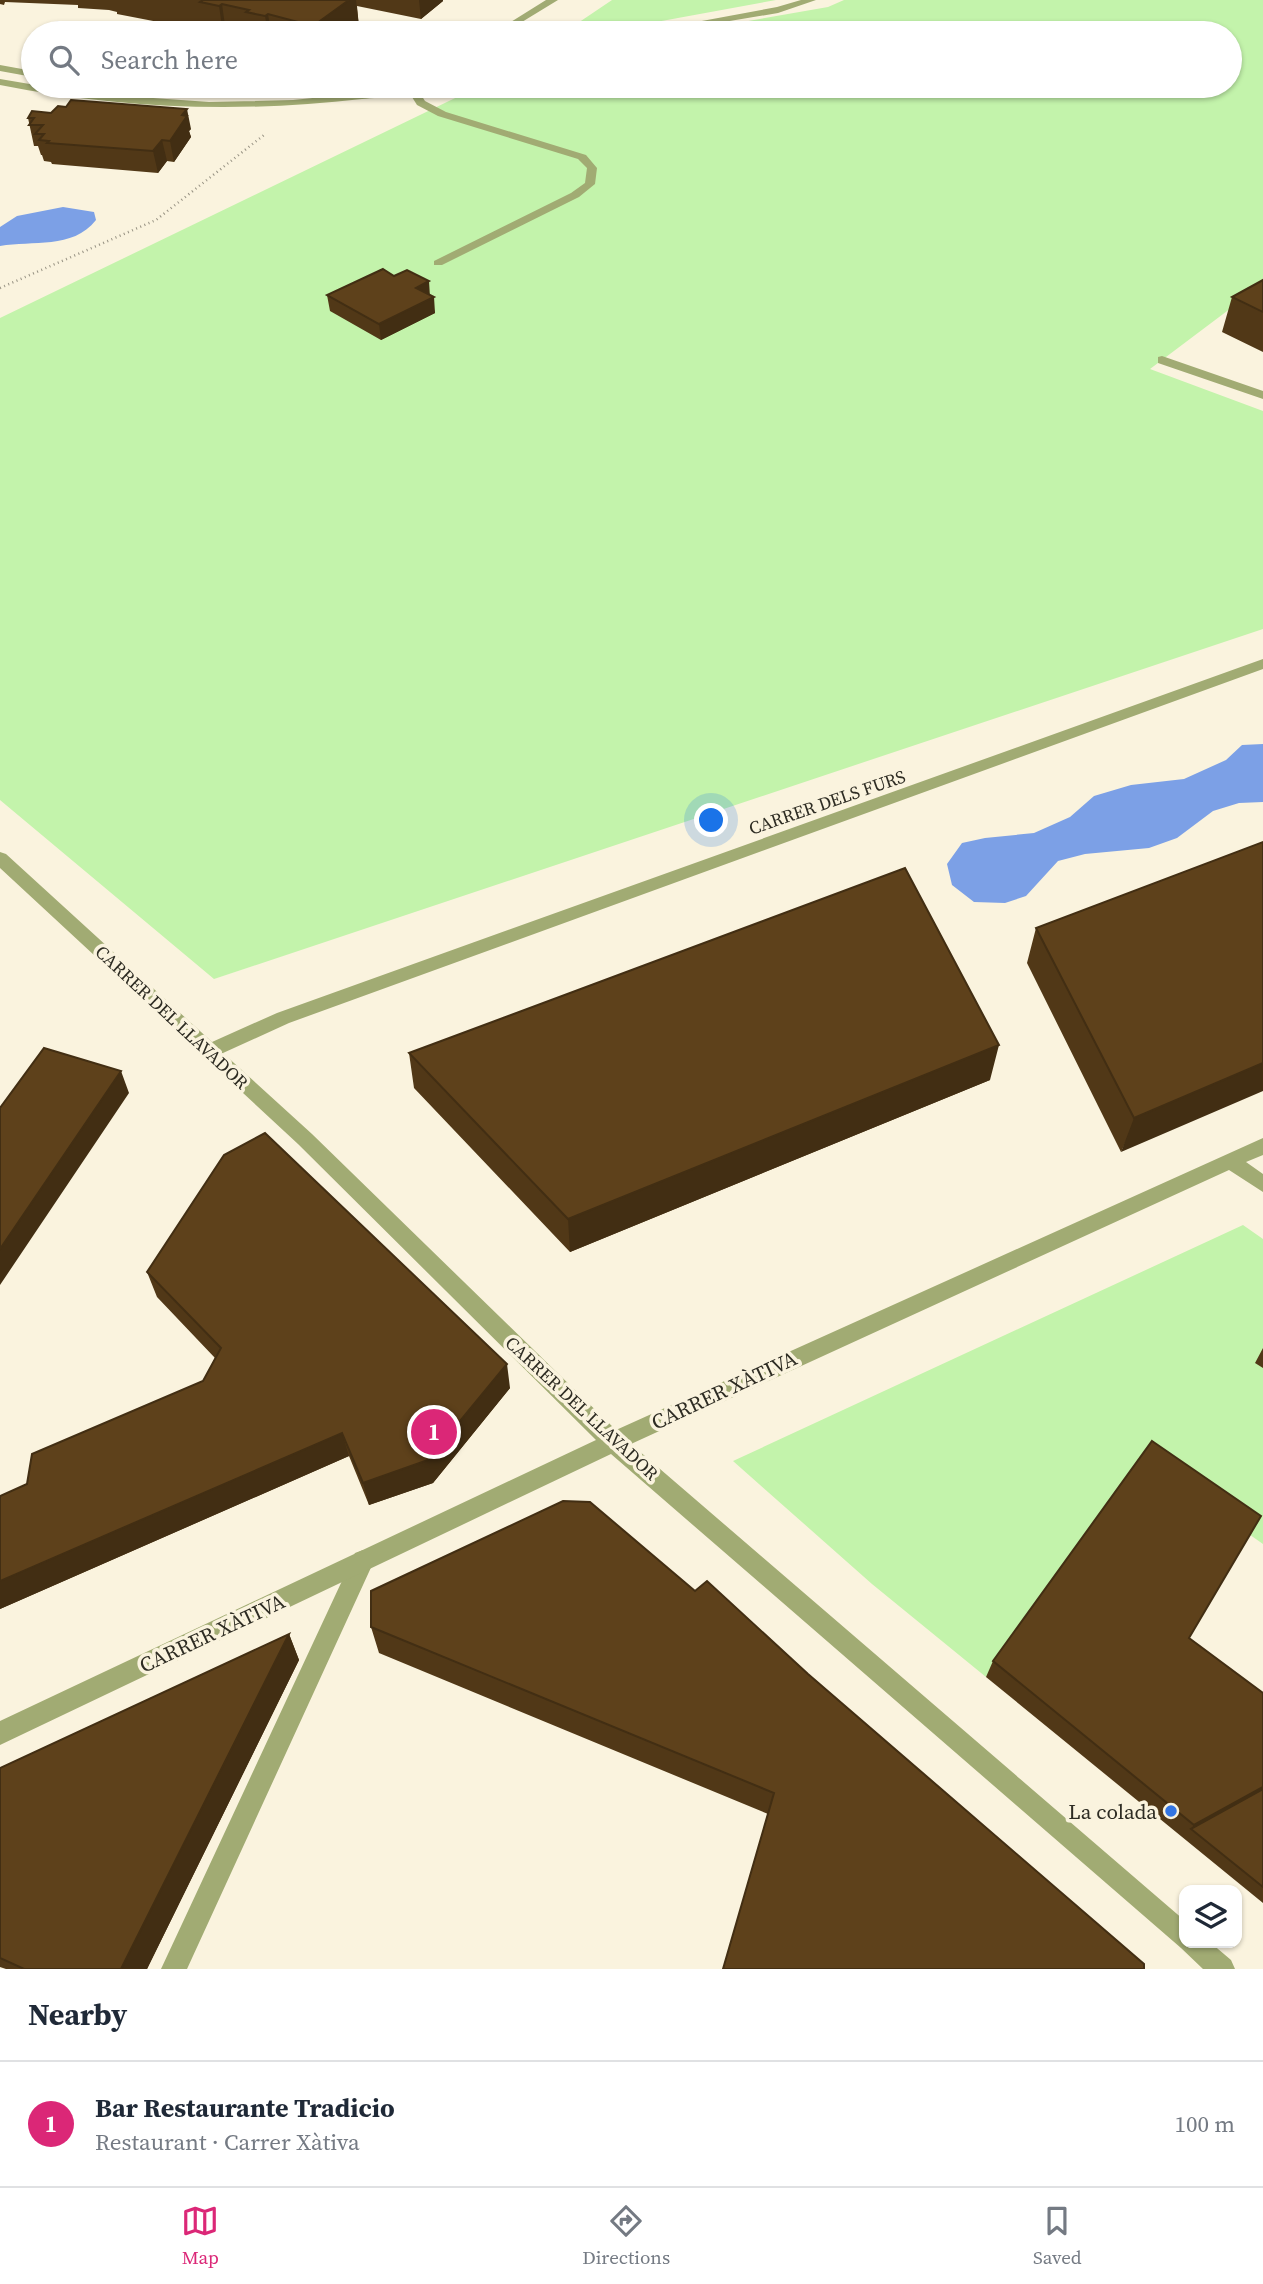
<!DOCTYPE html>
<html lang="en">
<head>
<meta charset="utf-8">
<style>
	:root { --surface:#fff; --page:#f2f2f3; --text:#1f2937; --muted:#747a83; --line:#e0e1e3; --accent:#db2777 }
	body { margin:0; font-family:"Source Serif 4",serif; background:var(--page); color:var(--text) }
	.controls { position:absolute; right:21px; bottom:21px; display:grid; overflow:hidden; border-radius:14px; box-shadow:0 2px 5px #0004 }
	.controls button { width:63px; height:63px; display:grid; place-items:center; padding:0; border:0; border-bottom:2px solid var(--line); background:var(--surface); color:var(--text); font:35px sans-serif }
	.you { position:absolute; left:712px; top:821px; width:24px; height:24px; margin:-18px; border:5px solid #fff; border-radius:50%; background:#1a73e8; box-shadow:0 0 0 10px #1a73e833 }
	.badge { display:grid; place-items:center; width:46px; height:46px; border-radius:50%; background:var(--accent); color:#fff; font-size:23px; font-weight:700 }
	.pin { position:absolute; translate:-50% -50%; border:4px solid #fff; box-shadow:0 2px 7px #0006 }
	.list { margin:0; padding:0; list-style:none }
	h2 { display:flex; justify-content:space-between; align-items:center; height:91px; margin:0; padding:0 28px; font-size:30px }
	h2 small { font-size:23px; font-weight:400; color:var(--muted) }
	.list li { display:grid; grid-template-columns:46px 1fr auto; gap:21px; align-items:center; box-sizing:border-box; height:126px; padding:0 28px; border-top:2px solid var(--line) }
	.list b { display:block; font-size:26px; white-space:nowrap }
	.list p { margin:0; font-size:23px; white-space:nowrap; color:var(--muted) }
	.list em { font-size:23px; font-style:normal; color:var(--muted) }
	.icon { flex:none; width:38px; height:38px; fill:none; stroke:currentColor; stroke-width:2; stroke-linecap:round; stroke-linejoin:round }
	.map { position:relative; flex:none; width:1263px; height:1969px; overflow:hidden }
	.search { position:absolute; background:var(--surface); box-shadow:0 2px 5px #0004; left:21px; right:21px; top:21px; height:77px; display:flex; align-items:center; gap:18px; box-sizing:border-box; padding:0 24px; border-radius:38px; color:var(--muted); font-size:26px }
	.sheet { height:217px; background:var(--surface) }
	nav { display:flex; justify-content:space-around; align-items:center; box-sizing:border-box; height:98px; border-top:2px solid var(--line); background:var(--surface); font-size:19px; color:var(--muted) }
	nav a { display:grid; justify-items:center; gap:4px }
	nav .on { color:var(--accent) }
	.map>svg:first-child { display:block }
</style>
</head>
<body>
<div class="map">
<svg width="1263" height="1969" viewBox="0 0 1263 1969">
	<rect width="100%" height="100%" fill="#faf3de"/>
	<path fill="#c3f3ab" d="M612,0H776L596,33H581L569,29Z
		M844,0H1263V284L1150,369L1263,411V629L214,979L0,800V318L480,86H1230V33H680L828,7Z
		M1243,1225L1263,1239V1544L1143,1460L986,1677L872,1584L733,1461Z"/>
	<path fill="#7ca0e6" d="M65,21C81,31 102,22 116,30L113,33H33V44L29,41C33,28 52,21 65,21Z
		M63,207L94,212L96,220C72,250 33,240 0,246V227L17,216Z
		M1263,744V802L1239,803L1213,811L1177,838L1149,848L1085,854L1058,861L1026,896L1005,903L974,902L952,885L947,864L962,843L985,838L1034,833L1070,817L1094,796L1131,785L1184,779L1226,760L1242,745Z"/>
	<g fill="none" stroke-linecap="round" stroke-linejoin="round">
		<path stroke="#979283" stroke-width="2.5" stroke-dasharray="1 3.5" stroke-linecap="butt" d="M0,288L156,220L264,135"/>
		<path fill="#a1ab73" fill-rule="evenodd" d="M408,87H416L425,101L446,112L586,155L597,168L595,184L579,197L442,265H434V261L571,193L585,183L587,168L578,159L438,116L417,105L407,89Z
			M363,1550L371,1553L374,1561L187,1969H161L355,1553Z"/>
		<path fill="#a1ab73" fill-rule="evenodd" d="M546,0H558L504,33H493Z
			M801,0H816L778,13L658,33H637L777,7Z
			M0,65L33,71V77L0,71Z
			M0,79L83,93L209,102L293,100L430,86C414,97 382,97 362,99C240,113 121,109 0,85Z
			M292,86H328L323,89L245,96L156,94L151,91L156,88L245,90Z
			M1162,356L1263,391V399L1158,363V357Z
			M1263,659V669L289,1023L223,1053L312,1134L616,1430L1263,1138V1155L1246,1162L1263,1174V1192L1229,1170L631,1444L1184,1920V1943H1211L1231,1960L1235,1969H1203L1181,1948L611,1454L0,1745V1721L596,1440L298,1144L0,868V852L6,854L212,1042L277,1013Z"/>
	</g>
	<path fill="#513817" d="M0,0H443V1L421,19L357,6L359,27L350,33H205V31L117,14V12L109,10L78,8V5L5,2L4,5L0,4Z
		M28,118L191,129L189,131L191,137L174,162L167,161L158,173L52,164L51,162L44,161L42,155H41L38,146H34Z
		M1263,280V352L1222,332L1232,297Z
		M327,295H430L435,313L381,340L330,311Z
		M1263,842L1121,1152L1027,963L1036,928Z
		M409,1053L990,1080L570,1252L414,1088Z
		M147,1272L510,1388L433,1483L369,1505L349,1456L0,1609V1496L27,1484L203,1381L215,1358L157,1297Z
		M1263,1348V1368L1255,1363Z
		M695,1591L808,1674L768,1814L379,1653L371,1627Z
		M289,1634L299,1660L147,1969H6L0,1967V1768Z
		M1189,1638L1263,1693V1903L986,1677L993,1661Z"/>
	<path fill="#422e13" d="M349,0H356L359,27L350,33H314L313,26Z
		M419,0H443V1L421,19Z
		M222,4L226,33H223L219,6Z
		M268,14L271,33H268L265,16Z
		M187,109L191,129L189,131L191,137L174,162L170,141L182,115Z
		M162,140L167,161L158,173L153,151Z
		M429,281L430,297L416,288Z
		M434,297L435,313L381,340L379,324Z
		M999,1045L990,1080L570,1252L568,1219Z
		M1263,1063V1091L1121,1152L1134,1118Z
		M121,1071L129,1093L0,1285V1249Z
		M507,1364L510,1388L433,1483L369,1505L363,1483Z
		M342,1433L349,1456L0,1609V1581Z
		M289,1634L299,1660L147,1969H121Z
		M1263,1787V1794L1191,1829L1194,1825Z"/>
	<path fill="#5e411b" stroke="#422e13" stroke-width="2" d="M203,0H202H349L313,26L268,14L265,16L246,12L249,10L222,4L219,6L200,2Z
		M71,100L187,109L182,115L187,116L170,141L162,140L153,151L47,143L49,141L39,140L44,134H35L43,125H29L34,118H28L32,111L51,113L58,106L66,107Z
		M383,269L394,276L407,270L429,281L416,288L434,297L379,324L327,295Z
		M1263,280V312L1232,297Z
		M1263,842V1063L1134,1118L1036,928Z
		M905,868L999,1045L568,1219L409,1053Z
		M44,1048L121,1071L0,1249V1108Z
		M265,1133L507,1364L428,1460L363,1483L342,1433L0,1581V1496L27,1484L32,1454L203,1381L221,1348L147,1272L224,1155Z
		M1152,1441L1261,1516L1189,1638L1263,1693V1787L1194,1825L993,1661Z
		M563,1501L590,1502L695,1591L707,1581L808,1674L1144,1964V1969H723L774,1793L371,1627V1591Z
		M289,1634L121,1969H24L0,1958V1768Z
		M1263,1789V1887L1191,1829Z"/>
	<circle fill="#3375e3" stroke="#faf3de" stroke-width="2.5" cx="1171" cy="1811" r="7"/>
	<g text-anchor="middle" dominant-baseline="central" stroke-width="7" stroke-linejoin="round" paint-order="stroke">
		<g font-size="18" fill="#2e2c23" stroke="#faf3de">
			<text transform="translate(827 802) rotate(-19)">CARRER DELS FURS</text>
			<text transform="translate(172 1017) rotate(43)">CARRER DEL LLAVADOR</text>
			<text transform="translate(582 1408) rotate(43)">CARRER DEL LLAVADOR</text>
		</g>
		<g font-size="21" fill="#2e2c23" stroke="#faf3de">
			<text transform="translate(724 1390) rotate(-25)">CARRER XÀTIVA</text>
			<text transform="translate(212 1633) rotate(-25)">CARRER XÀTIVA</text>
		</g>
		<g font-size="21" fill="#2e2c23" stroke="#faf3de" text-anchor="end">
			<text x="1157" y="1811">La colada</text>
		</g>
	</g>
</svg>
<div class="controls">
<button><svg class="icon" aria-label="layers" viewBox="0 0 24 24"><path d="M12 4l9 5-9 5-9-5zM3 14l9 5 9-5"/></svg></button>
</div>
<div class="you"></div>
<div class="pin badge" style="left:434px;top:1432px">1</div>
<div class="search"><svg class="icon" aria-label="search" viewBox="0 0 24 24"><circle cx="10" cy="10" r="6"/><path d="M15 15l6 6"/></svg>Search here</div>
</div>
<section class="sheet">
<h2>Nearby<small></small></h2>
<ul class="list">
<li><span class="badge">1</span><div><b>Bar Restaurante Tradicio</b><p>Restaurant · Carrer Xàtiva</p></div><em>100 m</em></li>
</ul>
</section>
<nav>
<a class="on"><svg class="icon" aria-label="map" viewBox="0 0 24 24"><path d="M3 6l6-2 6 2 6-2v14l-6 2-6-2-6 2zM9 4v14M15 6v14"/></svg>Map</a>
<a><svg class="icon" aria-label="directions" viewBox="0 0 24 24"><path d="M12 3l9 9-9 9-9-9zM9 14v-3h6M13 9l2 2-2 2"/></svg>Directions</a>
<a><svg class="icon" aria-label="saved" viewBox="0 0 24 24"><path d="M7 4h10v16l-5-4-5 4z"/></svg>Saved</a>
</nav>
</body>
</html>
